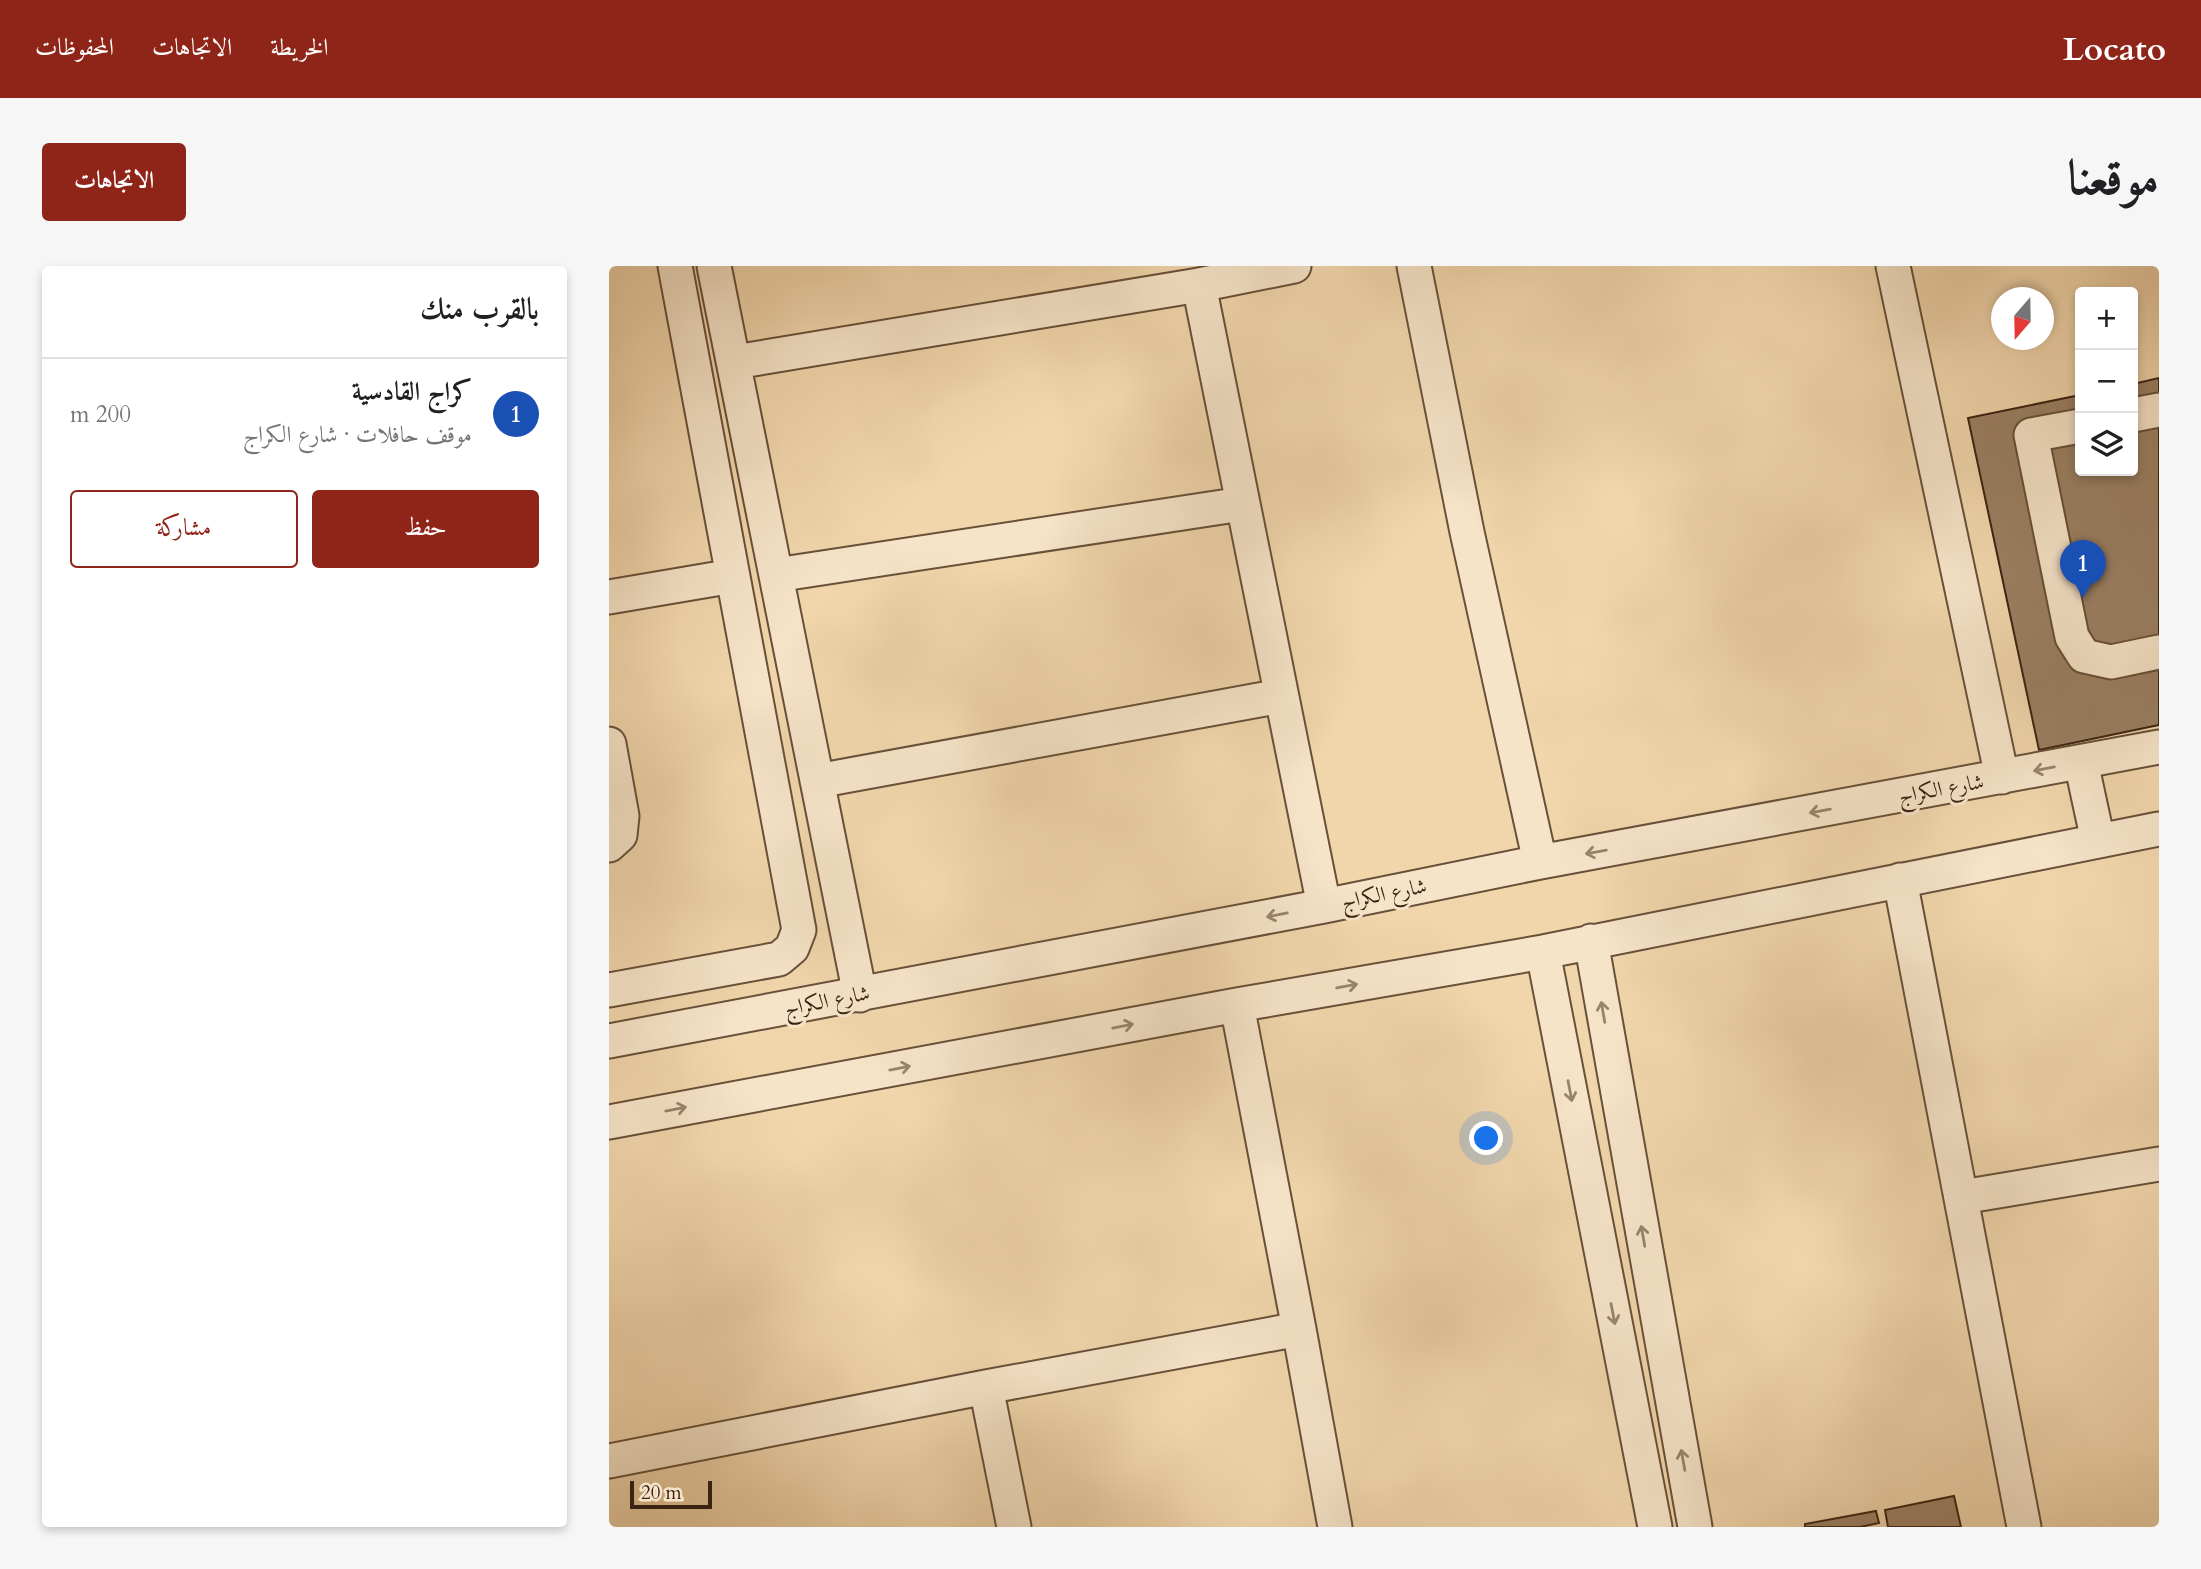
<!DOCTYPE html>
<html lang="ar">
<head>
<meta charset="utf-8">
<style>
	:root { --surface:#fff; --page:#f6f6f6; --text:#202124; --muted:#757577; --line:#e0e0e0; --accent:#8f2418 }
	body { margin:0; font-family:Cardo,Amiri,serif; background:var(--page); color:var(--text); direction:rtl }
	.controls { position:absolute; right:21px; top:21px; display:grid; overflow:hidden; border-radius:7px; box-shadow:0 4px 10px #0003 }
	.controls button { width:63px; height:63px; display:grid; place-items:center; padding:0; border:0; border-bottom:2px solid var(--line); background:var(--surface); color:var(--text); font:35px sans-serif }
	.compass { position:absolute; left:1382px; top:21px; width:63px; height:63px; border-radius:50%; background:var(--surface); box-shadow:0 4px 10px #0003; rotate:200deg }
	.scale { position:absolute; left:21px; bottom:18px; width:82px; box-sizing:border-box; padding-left:7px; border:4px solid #3b2313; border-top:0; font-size:19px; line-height:24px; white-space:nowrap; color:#3b2313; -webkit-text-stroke:5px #f6e4c9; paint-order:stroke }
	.you { position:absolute; left:878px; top:873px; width:24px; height:24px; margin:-18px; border:5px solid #fff; border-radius:50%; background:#1a73e8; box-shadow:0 0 0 10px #1a73e833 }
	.badge { display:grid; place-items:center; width:46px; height:46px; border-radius:50%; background:var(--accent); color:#fff; font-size:23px; font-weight:700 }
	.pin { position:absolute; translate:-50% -58px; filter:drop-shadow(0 2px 4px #0008) }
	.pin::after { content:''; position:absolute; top:37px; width:24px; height:21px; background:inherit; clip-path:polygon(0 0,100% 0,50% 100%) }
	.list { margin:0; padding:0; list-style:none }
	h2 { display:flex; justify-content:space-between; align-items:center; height:91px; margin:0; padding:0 28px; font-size:30px }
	h2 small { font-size:23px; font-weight:400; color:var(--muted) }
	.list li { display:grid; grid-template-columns:46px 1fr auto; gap:21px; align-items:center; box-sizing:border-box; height:112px; padding:0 28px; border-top:2px solid var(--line) }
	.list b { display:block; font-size:26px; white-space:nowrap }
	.list p { margin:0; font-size:23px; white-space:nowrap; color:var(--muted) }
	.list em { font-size:23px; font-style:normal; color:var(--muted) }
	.actions { display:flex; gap:14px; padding:21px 28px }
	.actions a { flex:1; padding:16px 0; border:2px solid var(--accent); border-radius:7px; text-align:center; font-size:24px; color:var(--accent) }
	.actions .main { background:var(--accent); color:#fff }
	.icon { flex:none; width:38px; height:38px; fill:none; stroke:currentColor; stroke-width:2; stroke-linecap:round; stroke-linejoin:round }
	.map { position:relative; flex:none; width:1550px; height:1261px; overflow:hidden; direction:ltr; border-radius:7px }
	header { display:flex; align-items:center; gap:42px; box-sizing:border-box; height:98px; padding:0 35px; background:var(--accent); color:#fff }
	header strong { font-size:33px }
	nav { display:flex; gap:38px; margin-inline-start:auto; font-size:24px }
	.intro { display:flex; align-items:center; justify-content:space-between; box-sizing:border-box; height:168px; padding:0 42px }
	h1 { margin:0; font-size:49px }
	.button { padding:18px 32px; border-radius:7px; background:var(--accent); color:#fff; font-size:24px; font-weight:700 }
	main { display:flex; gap:42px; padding:0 42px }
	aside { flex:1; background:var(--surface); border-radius:7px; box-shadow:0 4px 10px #0003 }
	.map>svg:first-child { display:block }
</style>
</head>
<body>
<header>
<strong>Locato</strong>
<nav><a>الخريطة</a><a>الاتجاهات</a><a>المحفوظات</a></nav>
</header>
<div class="intro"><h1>موقعنا</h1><a class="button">الاتجاهات</a></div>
<main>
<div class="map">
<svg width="1550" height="1261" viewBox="0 0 1550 1261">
	<rect width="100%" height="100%" fill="#f1d6ac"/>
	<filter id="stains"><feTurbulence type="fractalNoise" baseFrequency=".00286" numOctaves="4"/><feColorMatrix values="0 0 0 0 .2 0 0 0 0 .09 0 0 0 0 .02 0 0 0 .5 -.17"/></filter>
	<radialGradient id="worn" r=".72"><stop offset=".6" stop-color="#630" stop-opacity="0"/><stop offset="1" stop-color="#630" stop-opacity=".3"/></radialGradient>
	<path fill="#9a8063" stroke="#3b2313" stroke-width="2" d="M1550,112V459L1430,484L1359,152L1471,129V205H1524V118Z
		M1345,1230L1352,1261H1279L1276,1244Z
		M1267,1245L1270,1257L1251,1261H1196V1258Z"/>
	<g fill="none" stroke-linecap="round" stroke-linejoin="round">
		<defs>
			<path id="minor" d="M105,0L251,729
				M805,0L858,266L931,596
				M1284,0L1393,511
				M590,19L715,640
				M126,96L590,19L685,0
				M1524,149L1550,144
				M1471,160L1422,169L1463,371L1475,390L1502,396L1550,386
				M167,309L633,238
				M0,331L124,310
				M0,478L13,550L11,569L0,579
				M1472,496L1489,575
				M208,515L672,430
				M1291,614L1415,1261
				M982,675L1086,1261
				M934,686L1046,1261
				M0,724L170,693L183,682L190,664L66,0
				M628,739L690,1063L726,1261
				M0,775L715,640L931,596L1550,481
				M0,856L628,739L934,686L1550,563
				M1353,931L1550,898
				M377,1121L405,1261
				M0,1195L377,1121L690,1063"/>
		</defs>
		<use href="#minor" stroke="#685039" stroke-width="37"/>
		<use href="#minor" stroke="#f6e4c9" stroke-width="33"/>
	</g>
	<defs><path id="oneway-shaft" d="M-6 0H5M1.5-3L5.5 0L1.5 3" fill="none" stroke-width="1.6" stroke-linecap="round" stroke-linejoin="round" transform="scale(1.75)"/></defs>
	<g stroke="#98846e">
		<use href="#oneway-shaft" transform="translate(1435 503) rotate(169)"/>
		<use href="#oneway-shaft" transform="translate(1211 545) rotate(170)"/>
		<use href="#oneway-shaft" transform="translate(987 586) rotate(170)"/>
		<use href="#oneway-shaft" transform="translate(668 649) rotate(169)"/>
		<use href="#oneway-shaft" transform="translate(738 720) rotate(-10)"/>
		<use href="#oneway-shaft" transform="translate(994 746) rotate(-100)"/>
		<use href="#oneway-shaft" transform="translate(514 760) rotate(-11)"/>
		<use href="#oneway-shaft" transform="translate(291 802) rotate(-11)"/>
		<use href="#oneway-shaft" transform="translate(961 825) rotate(79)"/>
		<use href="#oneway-shaft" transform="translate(67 843) rotate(-11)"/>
		<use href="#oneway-shaft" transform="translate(1034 970) rotate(-100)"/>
		<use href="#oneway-shaft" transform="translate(1004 1048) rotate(79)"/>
		<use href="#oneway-shaft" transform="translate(1074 1194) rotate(-100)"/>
	</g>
	<g text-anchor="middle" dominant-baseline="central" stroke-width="6" stroke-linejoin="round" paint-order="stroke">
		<g font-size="21" fill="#3b2313" stroke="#f6e4c9">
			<text transform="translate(1332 523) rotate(-10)">شارع الكراج</text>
			<text transform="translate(775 628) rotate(-11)">شارع الكراج</text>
			<text transform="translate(218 735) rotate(-11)">شارع الكراج</text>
		</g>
	</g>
	<rect width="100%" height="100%" filter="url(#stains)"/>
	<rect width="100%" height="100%" fill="url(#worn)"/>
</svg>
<div class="controls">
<button>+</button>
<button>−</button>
<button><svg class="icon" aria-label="layers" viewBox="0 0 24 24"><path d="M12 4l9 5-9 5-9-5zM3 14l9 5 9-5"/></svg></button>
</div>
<svg class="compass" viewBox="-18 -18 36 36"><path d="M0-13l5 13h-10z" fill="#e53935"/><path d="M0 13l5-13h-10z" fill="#757577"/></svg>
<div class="scale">20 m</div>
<div class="you"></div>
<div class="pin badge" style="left:1474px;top:332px;background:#1a4fb4">1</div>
</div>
<aside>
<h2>بالقرب منك<small></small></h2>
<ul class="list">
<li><span class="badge" style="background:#1a4fb4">1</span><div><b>كراج القادسية</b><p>موقف حافلات · شارع الكراج</p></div><em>200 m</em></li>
</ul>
<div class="actions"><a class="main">حفظ</a><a>مشاركة</a></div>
</aside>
</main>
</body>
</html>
